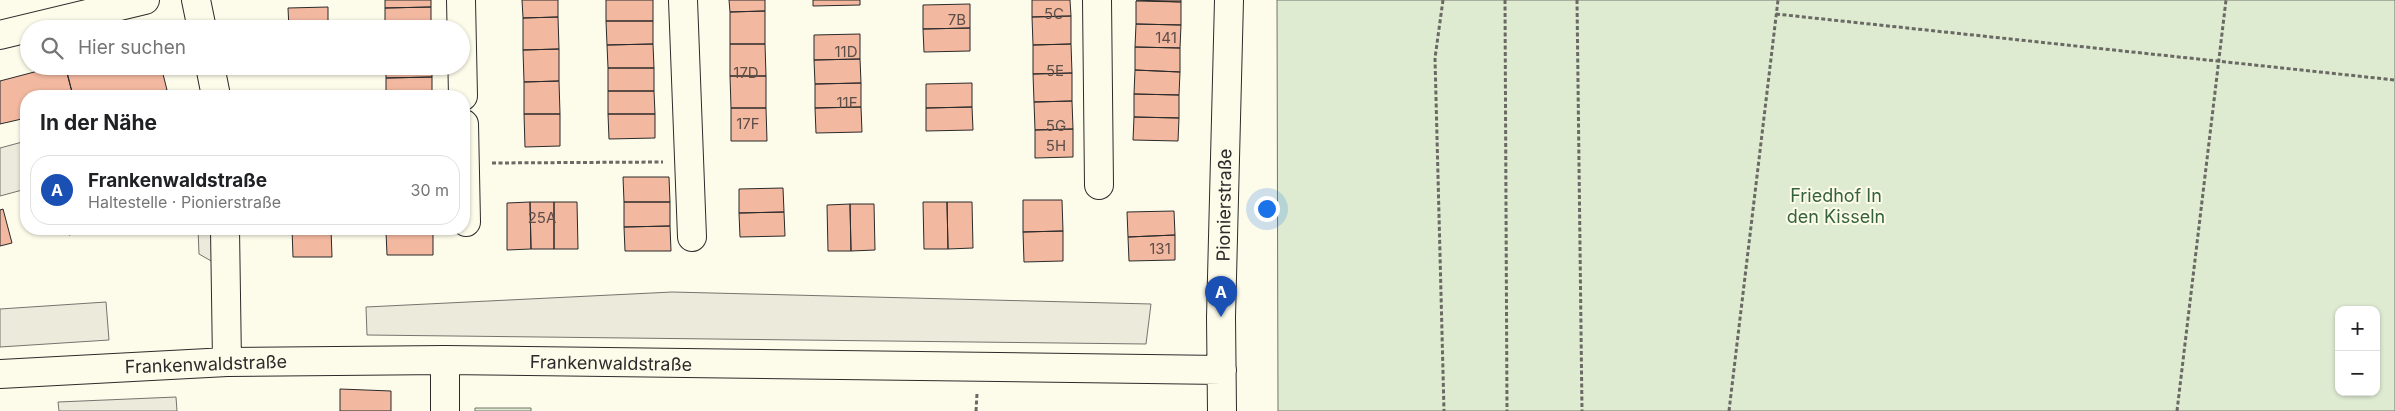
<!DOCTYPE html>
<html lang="de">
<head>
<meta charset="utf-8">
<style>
	:root { --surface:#fff; --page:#f2f2f2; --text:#202124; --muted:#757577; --line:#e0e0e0; --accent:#c62828 }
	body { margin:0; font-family:Inter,sans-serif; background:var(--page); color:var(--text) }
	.controls { position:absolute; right:15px; bottom:15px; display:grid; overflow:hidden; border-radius:10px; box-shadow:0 1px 4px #0004 }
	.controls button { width:45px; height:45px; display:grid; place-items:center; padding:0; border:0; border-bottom:1px solid var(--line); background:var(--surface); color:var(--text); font:25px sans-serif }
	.you { position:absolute; left:1266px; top:208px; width:18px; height:18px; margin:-12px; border:4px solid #fff; border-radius:50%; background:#1a73e8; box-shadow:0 0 0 8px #1a73e833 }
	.badge { display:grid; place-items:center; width:32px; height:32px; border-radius:50%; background:var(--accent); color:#fff; font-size:16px; font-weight:700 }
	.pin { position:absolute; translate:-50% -41px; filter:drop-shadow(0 1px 2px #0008) }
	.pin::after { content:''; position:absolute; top:26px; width:18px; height:15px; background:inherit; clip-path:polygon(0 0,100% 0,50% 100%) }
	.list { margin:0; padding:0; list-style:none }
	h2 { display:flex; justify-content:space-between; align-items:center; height:65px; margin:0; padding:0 20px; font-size:21px }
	h2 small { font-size:16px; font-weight:400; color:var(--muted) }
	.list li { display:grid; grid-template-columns:32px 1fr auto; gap:15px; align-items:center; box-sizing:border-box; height:70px; margin:0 10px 10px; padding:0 10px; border:1px solid var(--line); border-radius:20px }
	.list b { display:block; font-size:19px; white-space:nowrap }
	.list p { margin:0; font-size:16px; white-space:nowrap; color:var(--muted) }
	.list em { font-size:16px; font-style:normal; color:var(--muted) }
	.icon { flex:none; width:28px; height:28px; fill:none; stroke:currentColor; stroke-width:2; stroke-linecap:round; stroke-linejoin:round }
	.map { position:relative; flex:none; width:2395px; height:411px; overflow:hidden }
	.search { position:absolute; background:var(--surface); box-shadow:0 1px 4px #0004; left:20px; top:20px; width:450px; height:55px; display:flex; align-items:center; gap:12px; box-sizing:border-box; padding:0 18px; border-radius:28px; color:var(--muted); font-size:19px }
	.panel { position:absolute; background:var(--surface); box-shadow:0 1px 4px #0004; left:20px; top:90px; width:450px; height:145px; border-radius:20px }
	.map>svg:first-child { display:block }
</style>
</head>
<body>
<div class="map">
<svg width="2395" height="411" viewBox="0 0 2395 411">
	<rect width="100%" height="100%" fill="#fdfbea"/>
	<path fill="#deebd1" stroke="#74746e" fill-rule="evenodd" d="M1277,0H2395V411H1278ZM2339,310H2376V392H2339Z
		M475,408H531V411H475Z"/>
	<path fill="#eceadb" stroke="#74746e" d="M26,141V189L0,196V148Z
		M198,229H212L213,262L199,254Z
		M672,292L1151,304L1146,344L367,335L366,307Z
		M106,302L109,340L0,347V309Z
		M176,397L177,411H59L58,402Z"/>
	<path fill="#f2b8a0" stroke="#2b2b2b" d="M385,0H431V7L385,8Z
		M522,0H558V17L523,18Z
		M606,0H653V21H606Z
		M729,0H765V11L730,12Z
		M813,0H860V5L813,6Z
		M1032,0H1070L1071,16L1032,17Z
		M1136,0H1181V2Z
		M1136,1L1181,2V25L1136,24Z
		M970,4V28L923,29V5Z
		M328,7V29H289L288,8Z
		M431,7V29H385V8Z
		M765,11V44H730V12Z
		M1071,16V44L1033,45L1032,17Z
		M558,17L559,49L523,50V18Z
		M606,21H653V44L607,45Z
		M1136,24L1181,25L1180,48L1135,47Z
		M970,28V51L924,52L923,29Z
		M860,34V59L814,60V35Z
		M653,44L654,68H608L607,45Z
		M730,44H765L766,76H730Z
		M1071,44L1072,73L1033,74V45Z
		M1135,47L1180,48V72L1135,70Z
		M559,49V81L524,82L523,50Z
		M860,59L861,83L815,84L814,60Z
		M57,66H65L73,96H26V118L0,124V81Z
		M90,66H161L167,90L144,96H73L67,72Z
		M290,66H329V68H290Z
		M386,66H432V77L386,78Z
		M608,68H654V91H608Z
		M1135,70L1180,72L1179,95L1134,94Z
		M1072,73V101L1034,102L1033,74Z
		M730,76H766V108H731Z
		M432,77V96H386V78Z
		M559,81L560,114H524V82Z
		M861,83V107L815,108V84Z
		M972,83V107L926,108V84Z
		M608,91H654L655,114H608Z
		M1134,94L1179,95V118L1134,117Z
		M1072,101L1073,129L1035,130L1034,102Z
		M861,107L862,132L816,133L815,108Z
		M972,107L973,130L926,131V108Z
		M731,108H766L767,141H731Z
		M524,114H560V146L525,147Z
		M608,114H655V138L609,139Z
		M1134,117L1179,118L1178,141L1133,140Z
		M1073,129V157L1035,158V130Z
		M623,177H669L670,202H624Z
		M783,188L784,212L739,213V189Z
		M1023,200H1062L1063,231L1023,232Z
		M530,202H554V249H531Z
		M530,202L531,249L507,250V203Z
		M554,202H577L578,249H554Z
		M624,202H670V226L624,227Z
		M923,202H947L948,249H924Z
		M947,202H972L973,248L948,249Z
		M850,204H874L875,250L851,251Z
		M850,204L851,251H828L827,205Z
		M3,209L12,243L0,246V210Z
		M1174,211L1175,235L1128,237L1127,212Z
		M784,212L785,236L740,237L739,213Z
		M670,226L671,251H625L624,227Z
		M67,229H91L69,235Z
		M292,229H331L332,257H293Z
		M386,229H433V232H386Z
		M1063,231V261L1024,262L1023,232Z
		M386,232H433V255H387Z
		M1175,235V260L1129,261L1128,237Z
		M340,389L391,391V411H340Z"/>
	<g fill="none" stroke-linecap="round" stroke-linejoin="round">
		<defs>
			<path id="minor" d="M196,0L202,29
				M461,0L463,96
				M683,0L692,237
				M1097,0L1099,185
				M0,35L145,0
				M210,66L216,96
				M464,124L466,222
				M225,229L227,362
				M445,360V411
				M0,374L227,362L445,360L1222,370
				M1222,411L1221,317L1229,0"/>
		</defs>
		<use href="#minor" stroke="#2b2b2b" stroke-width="30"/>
		<path stroke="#6a6964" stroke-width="3" stroke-dasharray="4 2.5" stroke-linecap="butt" d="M1443,0L1435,58L1444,411
			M1505,0L1507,411
			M1577,0L1582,411
			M1776,14L2395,80
			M492,163L663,162
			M976,411L977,394
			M1729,411L1778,0
			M2177,411L2226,0"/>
		<use href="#minor" stroke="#fdfbea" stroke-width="28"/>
	</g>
	<g text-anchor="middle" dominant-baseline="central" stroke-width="4" stroke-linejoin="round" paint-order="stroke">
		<g font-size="15" fill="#5d4e48">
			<text x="1054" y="13">5C</text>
			<text x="957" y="19">7B</text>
			<text x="1166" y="37">141</text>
			<text x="846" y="51">11D</text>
			<text x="1055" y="70">5E</text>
			<text x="746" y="72">17D</text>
			<text x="847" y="102">11F</text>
			<text x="748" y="123">17F</text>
			<text x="1056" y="125">5G</text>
			<text x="1056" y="145">5H</text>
			<text x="542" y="217">25A</text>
			<text x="1160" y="248">131</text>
		</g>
		<g font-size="18" fill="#34623c" stroke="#fdfbea">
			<text x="1836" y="195">Friedhof In<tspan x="1836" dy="21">den Kisseln</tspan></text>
		</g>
		<g font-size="18" fill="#2b2b2b" stroke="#fdfbea">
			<text transform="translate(1224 205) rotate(-89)">Pionierstraße</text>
			<text transform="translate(611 363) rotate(1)">Frankenwaldstraße</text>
			<text transform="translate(206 364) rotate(-2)">Frankenwaldstraße</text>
		</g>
	</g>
</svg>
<div class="controls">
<button>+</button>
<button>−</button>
</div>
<div class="you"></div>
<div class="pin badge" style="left:1221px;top:317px;background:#1a4fb4">A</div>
<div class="search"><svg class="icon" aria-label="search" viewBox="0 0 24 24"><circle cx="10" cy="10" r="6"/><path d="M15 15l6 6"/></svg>Hier suchen</div>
<section class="panel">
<h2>In der Nähe<small></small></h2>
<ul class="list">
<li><span class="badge" style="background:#1a4fb4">A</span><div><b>Frankenwaldstraße</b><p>Haltestelle · Pionierstraße</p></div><em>30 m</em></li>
</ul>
</section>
</div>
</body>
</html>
